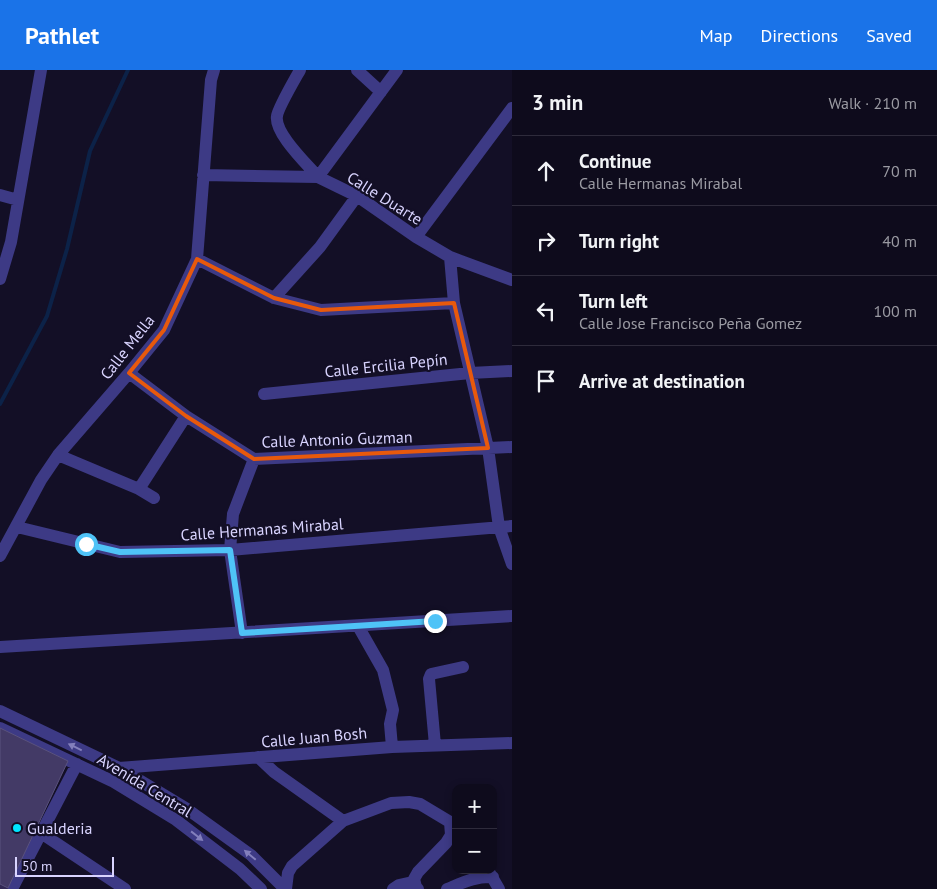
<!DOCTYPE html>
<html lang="en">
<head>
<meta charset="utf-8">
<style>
	:root { --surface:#0e0b1c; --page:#1c1929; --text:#f1f3f6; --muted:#9b9ba3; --line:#2e2b3b; --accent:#1a73e8 }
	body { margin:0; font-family:"PT Sans",sans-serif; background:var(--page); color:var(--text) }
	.controls { position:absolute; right:15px; bottom:15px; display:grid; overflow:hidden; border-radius:10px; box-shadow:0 2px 8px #0003 }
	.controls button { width:45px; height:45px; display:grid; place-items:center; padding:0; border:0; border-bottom:1px solid var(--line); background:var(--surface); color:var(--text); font:25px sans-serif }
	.scale { position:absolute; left:15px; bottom:12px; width:99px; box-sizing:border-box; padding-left:5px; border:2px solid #d9d4ff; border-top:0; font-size:14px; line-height:18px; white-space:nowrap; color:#d9d4ff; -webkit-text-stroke:4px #130f26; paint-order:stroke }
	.stop { position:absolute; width:15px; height:15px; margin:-11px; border:4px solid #4fc3f7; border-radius:50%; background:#fff }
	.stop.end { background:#4fc3f7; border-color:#fff; box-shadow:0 1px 5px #0008 }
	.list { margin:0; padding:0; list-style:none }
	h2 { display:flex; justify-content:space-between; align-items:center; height:65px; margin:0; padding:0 20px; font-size:21px }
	h2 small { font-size:16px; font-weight:400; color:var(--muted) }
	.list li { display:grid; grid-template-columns:32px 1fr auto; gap:15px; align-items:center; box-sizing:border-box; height:70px; padding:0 20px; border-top:1px solid var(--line) }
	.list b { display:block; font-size:19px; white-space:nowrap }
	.list p { margin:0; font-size:16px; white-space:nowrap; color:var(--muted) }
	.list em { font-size:16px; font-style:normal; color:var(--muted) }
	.icon { flex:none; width:28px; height:28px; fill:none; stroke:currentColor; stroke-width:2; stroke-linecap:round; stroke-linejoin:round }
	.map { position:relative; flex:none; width:512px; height:819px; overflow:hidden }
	header { display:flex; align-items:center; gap:30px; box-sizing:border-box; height:70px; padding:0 25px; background:var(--accent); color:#fff }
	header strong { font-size:24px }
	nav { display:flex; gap:28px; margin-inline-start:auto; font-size:18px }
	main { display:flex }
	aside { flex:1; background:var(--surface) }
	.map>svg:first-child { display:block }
</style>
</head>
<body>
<header>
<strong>Pathlet</strong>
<nav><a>Map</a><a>Directions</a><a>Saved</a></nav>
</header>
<main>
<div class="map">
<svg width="512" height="819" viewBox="0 0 512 819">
	<rect width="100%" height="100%" fill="#130f26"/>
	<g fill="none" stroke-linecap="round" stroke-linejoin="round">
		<path stroke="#0c2248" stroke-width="4" d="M0,334L47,246L67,179L90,81L128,0"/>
		<path stroke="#3d3a85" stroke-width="12" d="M300,0C295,9 278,38 277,46C274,63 307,94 318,107L397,0
			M357,0L381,22
			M203,105L318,107L357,126L416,167L450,187L512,210
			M0,125L18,130
			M416,167L512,38
			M450,187L454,233L488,378L499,457L512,494
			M197,189L274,228L321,240L454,233
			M0,209L11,172L41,0
			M274,228L320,177L357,126
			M129,303L186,346L254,389L512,377
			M264,324L470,303L512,301
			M58,385L139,419L154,428
			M139,419L186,346
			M17,457L120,482L230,480L512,456
			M0,486L41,410L58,385L129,303L164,260L197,189L211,10L214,0
			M358,556L383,600L393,640L390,654L392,677
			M242,563L230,480L233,444L254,389
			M0,577L512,546
			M0,641L119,698L187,739L251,785L285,819
			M0,658L112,711L176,750L240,799L261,819
			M435,675L429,609L431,604L463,597
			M258,687L274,702L343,751L391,733L409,732L420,734L450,752L456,758
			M119,698L392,677L512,673
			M41,763L125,819
			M488,800L499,819
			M12,819L77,694
			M286,819L288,803L292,796L343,751
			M393,819L399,815L408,813L417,819
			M418,819L416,817L414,809L418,802L446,773L451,765L450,752
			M447,819C462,813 475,806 493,807"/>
	</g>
	<path fill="#312854" d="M0,658L8,818V819H0Z"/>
	<path fill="#433a66" stroke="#5a527e" d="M0,658L68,691L8,818L0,814Z"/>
	<defs><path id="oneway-solid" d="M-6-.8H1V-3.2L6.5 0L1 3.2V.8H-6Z" transform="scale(1.25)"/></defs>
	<g fill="#837fbc">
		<use href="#oneway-solid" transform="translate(75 677) rotate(-154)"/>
		<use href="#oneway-solid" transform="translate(197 766) rotate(38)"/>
		<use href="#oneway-solid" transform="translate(250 785) rotate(-140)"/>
	</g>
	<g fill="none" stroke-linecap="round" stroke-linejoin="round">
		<path stroke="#4fc3f7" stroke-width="6" d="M86,474L120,482L230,480L242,563L435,551"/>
	</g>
	<path fill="none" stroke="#e8590c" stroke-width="4" stroke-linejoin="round" d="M197,189L274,228L321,240L454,233L488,378L254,389L186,346L129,303L164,260Z"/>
	<circle fill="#00e5ff" stroke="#130f26" stroke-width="2" cx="17" cy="758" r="5"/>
	<g text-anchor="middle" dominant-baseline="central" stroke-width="4.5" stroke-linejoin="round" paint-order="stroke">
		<g font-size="16" fill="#d9d4ff" stroke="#130f26">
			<text transform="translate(385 128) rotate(32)">Calle Duarte</text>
			<text transform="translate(127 277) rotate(-52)">Calle Mella</text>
			<text transform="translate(386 295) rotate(-6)">Calle Ercilia Pepín</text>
			<text transform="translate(337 369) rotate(-2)">Calle Antonio Guzman</text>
			<text transform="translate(262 459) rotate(-4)">Calle Hermanas Mirabal</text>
			<text transform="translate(314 667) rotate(-5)">Calle Juan Bosh</text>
			<text transform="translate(145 715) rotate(31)">Avenida Central</text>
		</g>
		<g font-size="16" fill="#d9d4ff" stroke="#130f26" text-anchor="start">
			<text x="27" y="758">Gualderia</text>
		</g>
	</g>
</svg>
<div class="controls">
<button>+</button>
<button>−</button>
</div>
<div class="scale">50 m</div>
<div class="stop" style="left:86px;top:474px"></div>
<div class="stop end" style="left:435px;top:551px"></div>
</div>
<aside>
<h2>3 min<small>Walk · 210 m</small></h2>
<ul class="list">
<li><svg class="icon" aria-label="ahead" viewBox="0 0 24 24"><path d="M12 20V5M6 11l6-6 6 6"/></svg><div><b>Continue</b><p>Calle Hermanas Mirabal</p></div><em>70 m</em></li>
<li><svg class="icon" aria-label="right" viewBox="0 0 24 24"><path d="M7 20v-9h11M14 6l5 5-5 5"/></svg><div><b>Turn right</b></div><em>40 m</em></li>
<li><svg class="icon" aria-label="left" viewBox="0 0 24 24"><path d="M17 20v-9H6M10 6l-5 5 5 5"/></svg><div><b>Turn left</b><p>Calle Jose Francisco Peña Gomez</p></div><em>100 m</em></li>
<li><svg class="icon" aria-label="arrive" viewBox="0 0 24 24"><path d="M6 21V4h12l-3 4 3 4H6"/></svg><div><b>Arrive at destination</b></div></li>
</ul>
</aside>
</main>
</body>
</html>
